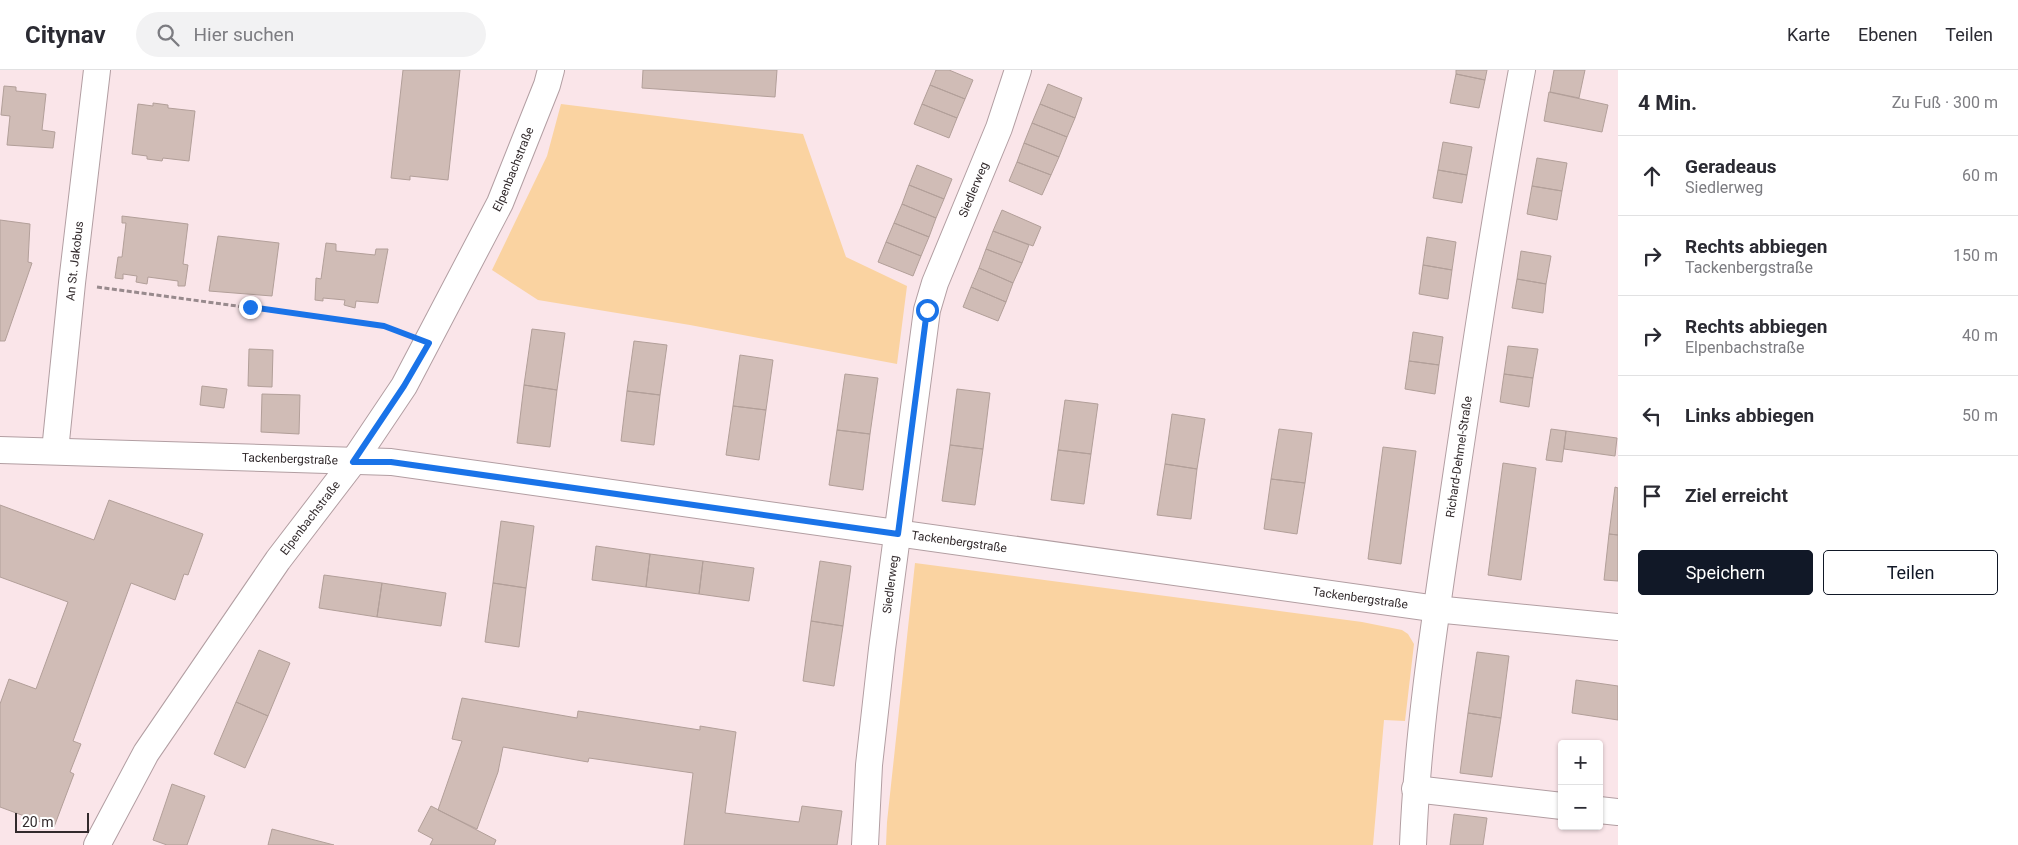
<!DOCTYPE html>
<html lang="de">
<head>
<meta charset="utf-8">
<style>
	:root { --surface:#fff; --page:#f2f2f3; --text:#2b2b33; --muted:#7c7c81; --line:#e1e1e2; --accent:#111827 }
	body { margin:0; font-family:Roboto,sans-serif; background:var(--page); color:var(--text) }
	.controls { position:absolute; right:15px; bottom:15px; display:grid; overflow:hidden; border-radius:5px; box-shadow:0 1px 4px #0004 }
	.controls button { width:45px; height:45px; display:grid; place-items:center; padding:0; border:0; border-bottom:1px solid var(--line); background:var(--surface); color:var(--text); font:25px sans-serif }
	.scale { position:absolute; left:15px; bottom:12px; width:74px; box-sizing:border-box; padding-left:5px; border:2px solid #322a2c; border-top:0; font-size:14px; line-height:18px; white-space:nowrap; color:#322a2c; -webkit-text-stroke:4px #fff; paint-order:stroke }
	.stop { position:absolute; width:15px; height:15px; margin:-11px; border:4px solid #1a73e8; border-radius:50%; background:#fff }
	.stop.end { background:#1a73e8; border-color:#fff; box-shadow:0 1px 5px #0008 }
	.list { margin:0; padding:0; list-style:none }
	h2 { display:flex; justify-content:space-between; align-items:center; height:65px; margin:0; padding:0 20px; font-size:21px }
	h2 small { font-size:16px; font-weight:400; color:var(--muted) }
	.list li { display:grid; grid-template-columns:32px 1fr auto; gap:15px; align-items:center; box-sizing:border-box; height:80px; padding:0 20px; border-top:1px solid var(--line) }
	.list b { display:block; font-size:19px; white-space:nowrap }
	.list p { margin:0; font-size:16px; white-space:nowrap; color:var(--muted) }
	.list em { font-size:16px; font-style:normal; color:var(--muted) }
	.actions { display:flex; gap:10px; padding:15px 20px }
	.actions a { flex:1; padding:11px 0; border:1px solid var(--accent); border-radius:5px; text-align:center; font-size:18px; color:var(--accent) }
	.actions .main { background:var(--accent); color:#fff }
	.icon { flex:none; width:28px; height:28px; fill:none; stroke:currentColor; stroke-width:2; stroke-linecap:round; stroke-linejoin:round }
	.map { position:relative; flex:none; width:1618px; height:775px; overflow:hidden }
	header { display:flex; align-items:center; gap:30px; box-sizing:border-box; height:70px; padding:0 25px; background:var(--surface); border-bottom:1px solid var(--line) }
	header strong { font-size:24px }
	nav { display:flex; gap:28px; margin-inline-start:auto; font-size:18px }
	.search { width:350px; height:45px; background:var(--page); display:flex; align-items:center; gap:12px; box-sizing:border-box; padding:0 18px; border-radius:28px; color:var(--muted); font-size:19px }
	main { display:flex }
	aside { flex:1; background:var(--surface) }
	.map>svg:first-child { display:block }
</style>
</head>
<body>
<header>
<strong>Citynav</strong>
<div class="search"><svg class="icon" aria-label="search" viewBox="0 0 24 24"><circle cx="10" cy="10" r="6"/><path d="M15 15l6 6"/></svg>Hier suchen</div>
<nav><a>Karte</a><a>Ebenen</a><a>Teilen</a></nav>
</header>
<main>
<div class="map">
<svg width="1618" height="775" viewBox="0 0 1618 775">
	<rect width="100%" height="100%" fill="#fae5e9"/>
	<path fill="#fad3a1" d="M561,34L803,64L846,187L907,216L897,294L690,255L538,230L492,200L547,86Z
		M915,493L1362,552L1402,560L1408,564L1414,574L1405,651L1384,650L1373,775H886L887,752Z"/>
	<path fill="#d0bcb6" stroke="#b29f99" d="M403,0H460L448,110L410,106V110L391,108Z
		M643,0H777L775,27L642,18Z
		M936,0H949L973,10L965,29L930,15Z
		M1456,0H1487L1485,10L1456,4Z
		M1554,0H1585L1579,28L1550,22Z
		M1456,4L1485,10L1479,38L1450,33Z
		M1048,14L1082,28L1075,48L1040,34Z
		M930,15L965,29L957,48L922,34Z
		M4,16L16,17V21L46,24L42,60L55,62L53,78L7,75L10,46L1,45Z
		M1549,22L1608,35L1602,62L1544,51Z
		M153,33L168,35V38L195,41L189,91L163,88L162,91L147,89V86L132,84L138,34L153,36Z
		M922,34L957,48L949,68L914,54Z
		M1040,34L1075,48L1067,67L1032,53Z
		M1032,53L1067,67L1059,87L1024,73Z
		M1443,72L1472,77L1467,105L1438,100Z
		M1024,73L1059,87L1051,105L1017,92Z
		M1537,88L1567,93L1562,121L1532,116Z
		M1017,92L1051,105L1042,125L1009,111Z
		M917,95L952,109L944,129L909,115Z
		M1438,100L1467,105L1462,133L1433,128Z
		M909,115L944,129L936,148L902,134Z
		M1532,116L1562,121L1557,150L1527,144Z
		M902,134L936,148L929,167L894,153Z
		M1002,140L1041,157L1033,176L993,161Z
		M122,146L188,154L183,194L188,195L185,216H178V211L148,207L147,214L136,212L137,206L123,204V209L115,208L118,187H122L126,153H122Z
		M0,150L30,154L28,192L32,193L5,271H0Z
		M894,153L929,167L921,186L886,172Z
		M993,161L1029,175L1022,193L986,179Z
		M218,166L279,173L272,226L209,221Z
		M1427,167L1456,172L1452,200L1423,195Z
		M886,172L921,186L913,206L878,192Z
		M326,173L336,174V181L375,185L376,179H388L378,233L356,231L355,238L344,235L345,230L323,228V231L315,230L316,208L321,209Z
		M986,179L1022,193L1013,213L979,198Z
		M1521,181L1551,186L1546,214L1517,209Z
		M1423,195L1452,200L1448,229L1419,224Z
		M979,198L1013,213L1006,232L971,217Z
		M1517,209L1546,214L1543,243L1512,238Z
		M971,217L1006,232L998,251L963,237Z
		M532,259L565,263L557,320L524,315Z
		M1413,262L1443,267L1439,295L1409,291Z
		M634,271L667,275L660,325L627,321Z
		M1508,276L1538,279L1533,308L1504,304Z
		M249,279L273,280L272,317L248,316Z
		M740,285L773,290L766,340L733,336Z
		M1409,291L1439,295L1435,324L1405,319Z
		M845,304L878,308L870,364L837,360Z
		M1504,304L1533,308L1529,337L1500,332Z
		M524,315L557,320L550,377L517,373Z
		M202,316L227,319L224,338L200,335Z
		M957,319L990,323L983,379L950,375Z
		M627,321L660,325L654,375L621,371Z
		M262,324L300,325L299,364L261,362Z
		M1065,330L1098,334L1091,384L1058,380Z
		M733,336L766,340L759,390L726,385Z
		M1172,344L1205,349L1197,399L1165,394Z
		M1279,359L1312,363L1305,413L1271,409Z
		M1551,359L1566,361L1562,392L1546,390Z
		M837,360L870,364L863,420L829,415Z
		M1566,361L1617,368L1615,386L1564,379Z
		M950,375L983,379L975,435L942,431Z
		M1383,377L1416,381L1401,494L1368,489Z
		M1058,380L1091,384L1084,434L1051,430Z
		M1503,393L1536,398L1521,510L1488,505Z
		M1165,394L1197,399L1191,449L1157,445Z
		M1271,409L1305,413L1297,464L1264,459Z
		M1615,417L1618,418V465L1609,464Z
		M109,430L203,464L188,505L184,504L175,530L131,513L73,671L81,674L70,702L74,704L54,757L0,737V634L9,609L36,619L68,532L0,507V435L94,470Z
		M501,451L534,456L526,518L493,513Z
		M1609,464L1618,465V511L1604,510Z
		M596,476L650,484L646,517L592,510Z
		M650,484L703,491L699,524L646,517Z
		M703,491L754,498L749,531L699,524Z
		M820,491L851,496L843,556L811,551Z
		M324,505L382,513L377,547L319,538Z
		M382,513L446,523L441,556L377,547Z
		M493,513L526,518L519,577L485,572Z
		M811,551L843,556L834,616L803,611Z
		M259,580L290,593L268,646L236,632Z
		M1477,582L1509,586L1501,648L1468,643Z
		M1576,610L1618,616V650L1572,643Z
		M462,628L577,648L578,641L700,660V656L736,662L725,743L799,752L802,736L842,741L837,775H684L693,703L589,688L588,692L503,677L498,702L477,759L438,740L462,671L452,669Z
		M236,632L268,646L245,698L214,684Z
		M1468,643L1501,648L1492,707L1460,703Z
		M172,714L205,726L187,775H167L153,770Z
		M431,736L496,770L494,775H430L433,769L418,761Z
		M1454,744L1487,748L1483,775H1450Z
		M272,759L334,775H268Z"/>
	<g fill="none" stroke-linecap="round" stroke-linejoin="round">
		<defs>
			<g id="minor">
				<path id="s1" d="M0,380L391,392L1445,540L1618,557"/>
				<path id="s2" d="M55,381L72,213L97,0"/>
				<path d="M1415,719L1562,736"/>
				<path d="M1599,740L1618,742"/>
				<path id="s3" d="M97,775L146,683L278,490L353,392L404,316L500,133L547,15L551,0"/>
				<path id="s4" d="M865,775L869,695L882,579L927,240L935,213L999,58L1018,0"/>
				<path id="s5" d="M1413,775C1418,649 1439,524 1457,400C1477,266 1497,133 1522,0"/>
			</g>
		</defs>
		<use href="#minor" stroke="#b29ea2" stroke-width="28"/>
		<path stroke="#988a8d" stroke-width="3" stroke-dasharray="5 2.5" stroke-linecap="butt" d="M97,217L384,256L405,264"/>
		<use href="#minor" stroke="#fff" stroke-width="26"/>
	</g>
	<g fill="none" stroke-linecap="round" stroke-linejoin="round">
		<path stroke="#1a73e8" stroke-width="6" d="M250,237L384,256L429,273L404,316L353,392H391L898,464L927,240"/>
	</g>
	<g text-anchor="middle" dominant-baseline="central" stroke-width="4" stroke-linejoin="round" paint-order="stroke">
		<g font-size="12" fill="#322a2c" stroke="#fff">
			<text stroke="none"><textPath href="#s3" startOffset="796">Elpenbachstraße</textPath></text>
			<text stroke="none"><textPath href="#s4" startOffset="668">Siedlerweg</textPath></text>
			<text stroke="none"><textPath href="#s2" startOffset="191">An St. Jakobus</textPath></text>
			<text stroke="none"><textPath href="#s5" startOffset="391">Richard-Dehmel-Straße</textPath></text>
			<text stroke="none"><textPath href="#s1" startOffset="290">Tackenbergstraße</textPath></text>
			<text stroke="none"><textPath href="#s3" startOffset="391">Elpenbachstraße</textPath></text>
			<text stroke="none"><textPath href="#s1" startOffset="965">Tackenbergstraße</textPath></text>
			<text stroke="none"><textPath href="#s4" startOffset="262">Siedlerweg</textPath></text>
			<text stroke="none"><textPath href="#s1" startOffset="1370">Tackenbergstraße</textPath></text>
		</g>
	</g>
</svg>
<div class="controls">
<button>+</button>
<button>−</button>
</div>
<div class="scale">20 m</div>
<div class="stop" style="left:927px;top:240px"></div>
<div class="stop end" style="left:250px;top:237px"></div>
</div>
<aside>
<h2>4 Min.<small>Zu Fuß · 300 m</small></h2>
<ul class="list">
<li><svg class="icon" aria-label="ahead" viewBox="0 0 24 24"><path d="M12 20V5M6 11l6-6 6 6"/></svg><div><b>Geradeaus</b><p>Siedlerweg</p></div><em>60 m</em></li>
<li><svg class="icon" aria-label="right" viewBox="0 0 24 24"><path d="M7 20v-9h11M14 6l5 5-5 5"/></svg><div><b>Rechts abbiegen</b><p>Tackenbergstraße</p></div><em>150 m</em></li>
<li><svg class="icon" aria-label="right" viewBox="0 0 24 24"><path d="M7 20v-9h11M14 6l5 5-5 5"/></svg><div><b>Rechts abbiegen</b><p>Elpenbachstraße</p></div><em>40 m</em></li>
<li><svg class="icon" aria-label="left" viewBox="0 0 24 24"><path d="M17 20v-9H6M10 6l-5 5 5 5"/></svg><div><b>Links abbiegen</b></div><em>50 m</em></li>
<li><svg class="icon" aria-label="arrive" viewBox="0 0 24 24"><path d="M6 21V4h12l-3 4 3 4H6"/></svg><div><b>Ziel erreicht</b></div></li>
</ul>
<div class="actions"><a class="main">Speichern</a><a>Teilen</a></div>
</aside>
</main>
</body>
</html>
